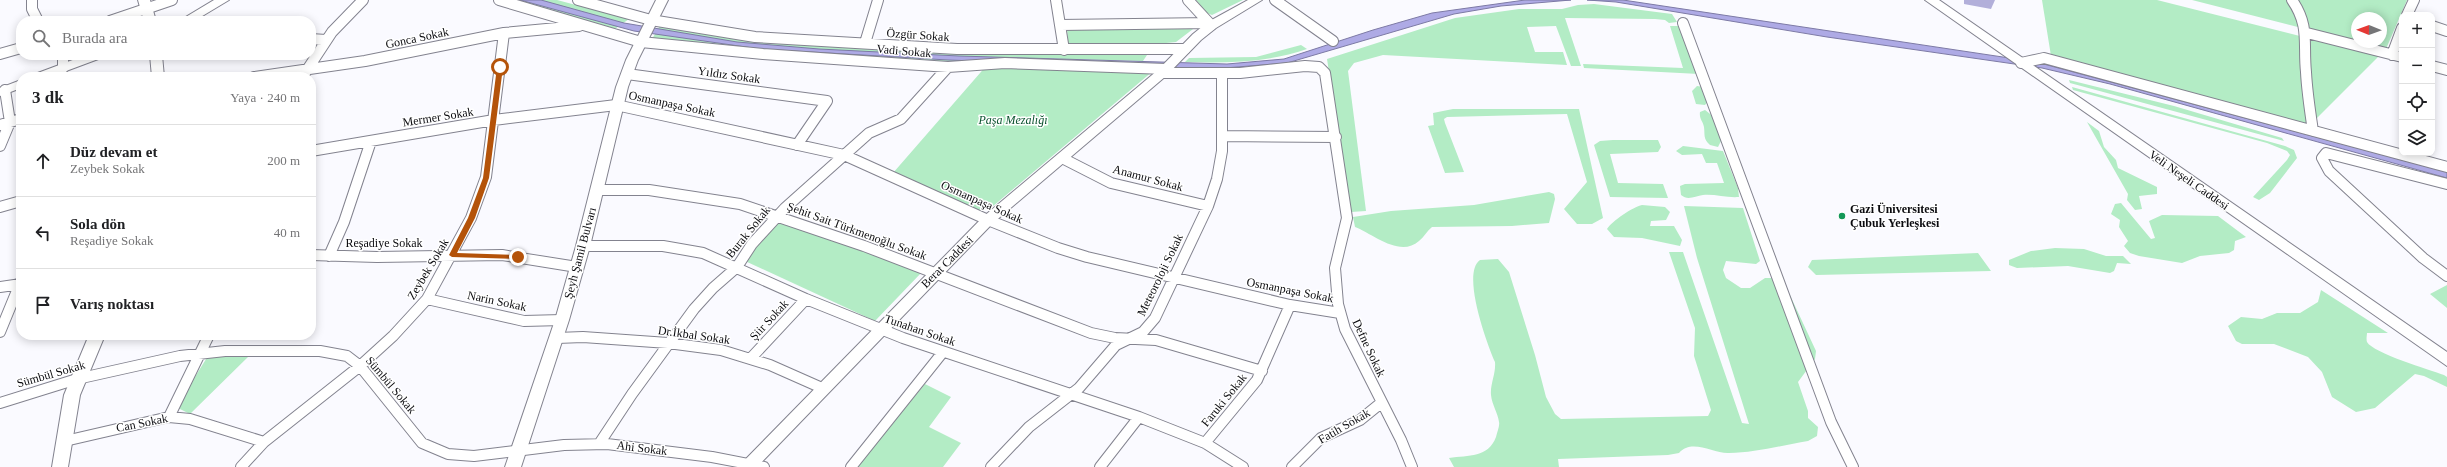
<!DOCTYPE html>
<html lang="tr">
<head>
<meta charset="utf-8">
<style>
	:root { --surface:#fff; --page:#f2f2f2; --text:#202124; --muted:#757577; --line:#e0e0e0 }
	body { margin:0; font-family:"Times New Roman",serif; background:var(--page); color:var(--text) }
	.controls { position:absolute; right:12px; top:12px; display:grid; overflow:hidden; border-radius:8px; box-shadow:0 2px 10px #0003 }
	.controls button { width:36px; height:36px; display:grid; place-items:center; padding:0; border:0; border-bottom:1px solid var(--line); background:var(--surface); color:var(--text); font:20px sans-serif }
	.compass { position:absolute; left:2351px; top:12px; width:36px; height:36px; border-radius:50%; background:var(--surface); box-shadow:0 2px 10px #0003; rotate:271deg }
	.stop { position:absolute; width:12px; height:12px; margin:-9px; border:3px solid #b45309; border-radius:50%; background:#fff }
	.stop.end { background:#b45309; border-color:#fff; box-shadow:0 1px 4px #0008 }
	.list { margin:0; padding:0; list-style:none }
	h2 { display:flex; justify-content:space-between; align-items:center; height:52px; margin:0; padding:0 16px; font-size:17px }
	h2 small { font-size:13px; font-weight:400; color:var(--muted) }
	.list li { display:grid; grid-template-columns:26px 1fr auto; gap:12px; align-items:center; box-sizing:border-box; height:72px; padding:0 16px; border-top:1px solid var(--line) }
	.list b { display:block; font-size:15px; white-space:nowrap }
	.list p { margin:0; font-size:13px; white-space:nowrap; color:var(--muted) }
	.list em { font-size:13px; font-style:normal; color:var(--muted) }
	.icon { flex:none; width:22px; height:22px; fill:none; stroke:currentColor; stroke-width:2; stroke-linecap:round; stroke-linejoin:round }
	.map { position:relative; flex:none; width:2447px; height:467px; overflow:hidden }
	.search { position:absolute; background:var(--surface); box-shadow:0 2px 10px #0003; left:16px; top:16px; width:300px; height:44px; display:flex; align-items:center; gap:10px; box-sizing:border-box; padding:0 14px; border-radius:16px; color:var(--muted); font-size:15px }
	.panel { position:absolute; background:var(--surface); box-shadow:0 2px 10px #0003; left:16px; top:72px; width:300px; height:268px; border-radius:16px }
	.map>svg:first-child { display:block }
</style>
</head>
<body>
<div class="map">
<svg width="2447" height="467" viewBox="0 0 2447 467">
	<rect width="100%" height="100%" fill="#fafaff"/>
	<path fill="#b3ecc5" d="M505,0H557L629,19L612,31Z
		M1196,0H1243L1212,15L1207,13Z
		M2042,0H2157L2379,56L2306,129L2051,56Z
		M2192,0H2407L2386,49L2358,42H2381V18H2357V42Z
		M1594,4L1672,14L1677,22L1669,23L1665,20L1655,19L1565,18L1581,66H1571L1556,26L1527,27L1535,52H1563L1567,65L1383,55L1354,63L1348,71L1366,211L1351,212L1327,59L1455,18L1519,9H1562L1578,5Z
		M661,24L952,52L1147,55L1143,61L989,57L986,64L777,54L652,39Z
		M1197,26L1176,42L1137,46H1068L1067,27Z
		M1670,26H1681L1699,74L1584,68L1583,64L1683,68Z
		M1301,45L1307,49C1267,63 1227,63 1185,62L1189,58L1256,57Z
		M987,65L1153,71L992,207L978,210L893,173Z
		M2069,80L2174,106L2282,138L2284,141L2070,83Z
		M1697,86L1704,87L1709,100L1705,105L1696,104L1692,91Z
		M2072,87L2285,146L2294,150L2297,158L2270,193L2259,200L2253,197L2287,160L2290,155L2287,151L2267,143L2073,90Z
		M1453,109H1579L1603,218L1592,224H1577L1564,209L1587,182L1567,114L1447,117L1444,119L1445,123L1464,172L1445,173L1428,126L1434,125L1433,113Z
		M1705,110L1714,117L1722,139L1718,147L1710,145C1703,139 1705,135 1704,127C1703,121 1699,119 1700,112Z
		M2087,122L2099,131L2104,147L2116,160L2118,168L2157,187V194L2139,196L2142,209L2135,210L2127,200L2128,194Z
		M1613,140H1658L1661,147L1658,152L1610,154L1618,183L1663,184L1668,198L1610,197L1594,145L1600,141Z
		M1683,146L1723,151L1738,188L1739,197C1727,198 1715,194 1703,195C1695,196 1688,201 1681,195L1680,186L1685,184L1724,183L1717,163H1706L1702,154L1682,155L1676,151Z
		M1549,192L1554,194L1555,199L1549,223L1512,226L1432,227C1427,231 1424,237 1419,241C1400,258 1373,234 1355,227L1353,217L1391,211L1474,205Z
		M2121,203L2151,239L2155,238L2149,221L2162,215L2218,216L2246,237L2235,241L2234,250L2229,253L2200,256L2182,263L2139,256L2130,253L2124,246L2128,241L2119,227L2120,220L2111,214L2115,204Z
		M1642,205L1665,207L1670,212L1666,220L1651,221L1650,226H1674L1682,240L1680,246L1642,238L1614,237L1607,229C1612,221 1633,207 1642,205Z
		M1684,206L1743,208L1760,261L1756,264L1726,261L1723,270L1726,278L1741,288H1750L1765,278H1782L1816,351L1815,359L1798,382L1808,411V418L1818,427L1817,436L1808,441C1783,445 1755,453 1729,453C1714,454 1692,438 1679,453L1668,455L1558,459L1559,467H1454L1449,458C1469,455 1488,458 1496,437C1497,432 1500,426 1499,422C1498,413 1492,405 1491,395C1490,384 1496,374 1495,362C1487,344 1461,273 1480,260L1498,259L1509,272L1535,355L1546,397L1555,414L1561,419L1708,416L1711,410L1694,356L1695,328L1669,252H1683L1742,423L1749,424L1697,258Z
		M777,218L922,272L875,321L745,261Z
		M2055,248L2084,249L2106,256H2123L2131,264L2117,263L2114,271L2110,273L2068,266L2017,268L2009,265V260L2031,251Z
		M1978,253L1991,271L1816,275L1808,267L1812,260Z
		M2447,285V308L2430,294Z
		M2321,290L2388,333H2367C2367,335 2366,339 2367,342C2373,353 2430,370 2444,375L2447,377V387L2424,376L2415,374L2375,408L2356,412L2332,397L2322,372L2308,357L2274,344H2242L2236,341L2228,326L2241,317L2262,319L2277,313H2300L2318,302Z
		M208,356L248,357L190,414L176,407Z
		M925,384L951,397L929,427L961,443L943,467H856Z"/>
	<path fill="#aeaae5" stroke="#7d7aa5" d="M520,0H541L624,23L737,42L819,49L959,56L1227,64L1284,59L1373,30L1432,13L1525,0H1571L1501,6L1454,14L1287,63L1212,69L948,60L760,49L634,31Z
		M1587,0H1623L2036,62L2447,172V178L2110,84L2042,68L1827,37L1616,2Z"/>
	<g fill="none" stroke-linecap="round" stroke-linejoin="round">
		<defs>
			<path id="street" d="M32,0V9L38,21
				M499,0L641,42L763,54L948,67L1005,63L1166,69
				M578,0L651,20L755,37L957,49H1185
				M1056,0L1064,50
				M1188,0L1211,25
				M1275,0L1333,41
				M2292,0C2310,26 2303,43 2306,72C2307,92 2310,111 2313,131
				M2407,15L2414,0
				M110,21L172,0
				M1683,23L1831,422L1853,467
				M1060,25L1209,23
				M2432,26L2447,31
				M2307,33L2402,57
				M311,39L326,40
				M865,43L878,0
				M0,54L21,48
				M63,55V68
				M2392,55L2402,28
				M2021,63L2044,58L2447,167
				M2432,66L2447,70
				M305,73L332,32L363,0
				M1162,73H1240L1305,66L1319,67L1325,73L1347,218L1335,268L1338,304L1345,329L1401,440L1412,467
				M627,74L827,101L797,145
				M254,77L365,61L504,33L579,26
				M0,125L21,119
				M1223,136L1336,137
				M0,146L10,122L5,90
				M311,151L494,120L616,105L844,155L988,220L1058,248L1087,257L1290,305L1340,313
				M1062,158L1111,183L1208,206
				M2447,184L2326,153L2322,158L2329,171L2423,258L2447,276
				M597,190H649L740,204L864,246L1091,333L1115,338L1156,340L1262,371
				M0,207L21,201
				M583,246H663L703,253L806,299L903,338L1139,417L1205,443L1243,467
				M311,255L377,257L502,255L577,267
				M329,256L344,222L371,141
				M0,287L21,284
				M427,299L524,321L562,320
				M0,332L21,281
				M557,338L583,337L668,343L721,350L770,365L822,388
				M751,358L806,299
				M0,403L77,379L180,356L225,351H320L347,356L360,366L422,443L448,454L474,456L564,445L607,444L712,457L764,467
				M169,417L209,335
				M65,441L169,417L190,419L264,442
				M1205,443L1257,380L1290,305
				M599,444L632,394L694,309L713,288L737,267L752,244L785,208L869,133L901,119L948,67
				M241,467L264,442L360,366L393,336L427,299L471,218L486,177L504,33
				M851,467L943,352
				M991,467L1029,427L1079,388L1116,345L1143,332L1155,318L1208,206L1217,179L1222,151V74
				M1100,467L1139,417
				M1292,467L1321,438L1360,420L1381,403"/>
			<path id="secondary" d="M138,0H150L156,21H144Z
				M214,0H229L194,21H179Z
				M656,0H668L638,60L628,87L590,246L569,320L521,467H505L555,320L576,246L616,87L626,60Z
				M1248,0H1262L1216,28L1201,40L1166,76L993,223L757,467H738L983,217L1158,70L1193,34L1208,22Z
				M1925,0H1939L2447,352V366Z
				M86,55H103L101,58L50,77H33L35,74Z
				M150,55H162L164,77H152Z
				M21,80V88L0,96V88Z
				M89,335H105L80,395L68,467H52L64,395Z"/>
		</defs>
		<use href="#street" stroke="#83838f" stroke-width="12"/>
		<use href="#secondary" stroke="#83838f" stroke-width="2"/>
		<use href="#street" stroke="#fff" stroke-width="10"/>
		<use href="#secondary" fill="#fff" fill-rule="evenodd"/>
	</g>
	<path fill="#b2afda" d="M1964,0H1995L1991,9L1964,4Z"/>
	<path fill="#b45309" d="M500,65L503,67L489,178L475,218L457,253L518,255L521,257L518,259L452,257L449,255L468,218L483,178L497,67Z"/>
	<circle fill="#139857" stroke="#fff" stroke-width="1.5" cx="1842" cy="216" r="4"/>
	<g text-anchor="middle" dominant-baseline="central" stroke-width="3" stroke-linejoin="round" paint-order="stroke">
		<g font-size="12" fill="#0b0b0f" stroke="#fff">
			<text transform="translate(918 35) rotate(4)">Özgür Sokak</text>
			<text transform="translate(417 38) rotate(-12)">Gonca Sokak</text>
			<text transform="translate(904 51) rotate(5)">Vadi Sokak</text>
			<text transform="translate(729 75) rotate(8)">Yıldız Sokak</text>
			<text transform="translate(672 104) rotate(12)">Osmanpaşa Sokak</text>
			<text transform="translate(438 117) rotate(-9)">Mermer Sokak</text>
			<text transform="translate(1148 178) rotate(15)">Anamur Sokak</text>
			<text transform="translate(2189 180) rotate(35)">Veli Neşeli Caddesi</text>
			<text transform="translate(982 202) rotate(24)">Osmanpaşa Sokak</text>
			<text transform="translate(857 231) rotate(20)">Şehit Sait Türkmenoğlu Sokak</text>
			<text transform="translate(748 232) rotate(-51)">Burak Sokak</text>
			<text x="384" y="243">Reşadiye Sokak</text>
			<text transform="translate(580 253) rotate(-75)">Şeyh Şamil Bulvarı</text>
			<text transform="translate(947 262) rotate(-45)">Berat Caddesi</text>
			<text transform="translate(428 269) rotate(-59)">Zeybek Sokak</text>
			<text transform="translate(1160 275) rotate(-64)">Meteoroloji Sokak</text>
			<text transform="translate(1290 290) rotate(11)">Osmanpaşa Sokak</text>
			<text transform="translate(497 301) rotate(12)">Narin Sokak</text>
			<text transform="translate(769 320) rotate(-47)">Şiir Sokak</text>
			<text transform="translate(920 330) rotate(19)">Tunahan Sokak</text>
			<text transform="translate(694 335) rotate(8)">Dr.İkbal Sokak</text>
			<text transform="translate(1369 348) rotate(65)">Defne Sokak</text>
			<text transform="translate(51 374) rotate(-16)">Sümbül Sokak</text>
			<text transform="translate(391 385) rotate(50)">Sümbül Sokak</text>
			<text transform="translate(1224 400) rotate(-51)">Faruki Sokak</text>
			<text transform="translate(142 423) rotate(-11)">Can Sokak</text>
			<text transform="translate(1344 426) rotate(-30)">Fatih Sokak</text>
			<text transform="translate(642 448) rotate(7)">Ahi Sokak</text>
		</g>
		<g font-size="12" font-style="italic" fill="#0a522e" stroke="#fff">
			<text x="1013" y="120">Paşa Mezalığı</text>
		</g>
		<g font-size="12" font-weight="bold" fill="#0b0b0f" stroke="#fff" text-anchor="start">
			<text x="1850" y="209">Gazi Üniversitesi<tspan x="1850" dy="14">Çubuk Yerleşkesi</tspan></text>
		</g>
	</g>
</svg>
<div class="controls">
<button>+</button>
<button>−</button>
<button><svg class="icon" aria-label="locate" viewBox="0 0 24 24"><circle cx="12" cy="12" r="6"/><path d="M12 2v4M12 18v4M2 12h4M18 12h4"/></svg></button>
<button><svg class="icon" aria-label="layers" viewBox="0 0 24 24"><path d="M12 4l9 5-9 5-9-5zM3 14l9 5 9-5"/></svg></button>
</div>
<svg class="compass" viewBox="-18 -18 36 36"><path d="M0-13l5 13h-10z" fill="#e53935"/><path d="M0 13l5-13h-10z" fill="#757577"/></svg>
<div class="stop" style="left:500px;top:67px"></div>
<div class="stop end" style="left:518px;top:257px"></div>
<div class="search"><svg class="icon" aria-label="search" viewBox="0 0 24 24"><circle cx="10" cy="10" r="6"/><path d="M15 15l6 6"/></svg>Burada ara</div>
<section class="panel">
<h2>3 dk<small>Yaya · 240 m</small></h2>
<ul class="list">
<li><svg class="icon" aria-label="ahead" viewBox="0 0 24 24"><path d="M12 20V5M6 11l6-6 6 6"/></svg><div><b>Düz devam et</b><p>Zeybek Sokak</p></div><em>200 m</em></li>
<li><svg class="icon" aria-label="left" viewBox="0 0 24 24"><path d="M17 20v-9H6M10 6l-5 5 5 5"/></svg><div><b>Sola dön</b><p>Reşadiye Sokak</p></div><em>40 m</em></li>
<li><svg class="icon" aria-label="arrive" viewBox="0 0 24 24"><path d="M6 21V4h12l-3 4 3 4H6"/></svg><div><b>Varış noktası</b></div></li>
</ul>
</section>
</div>
</body>
</html>
